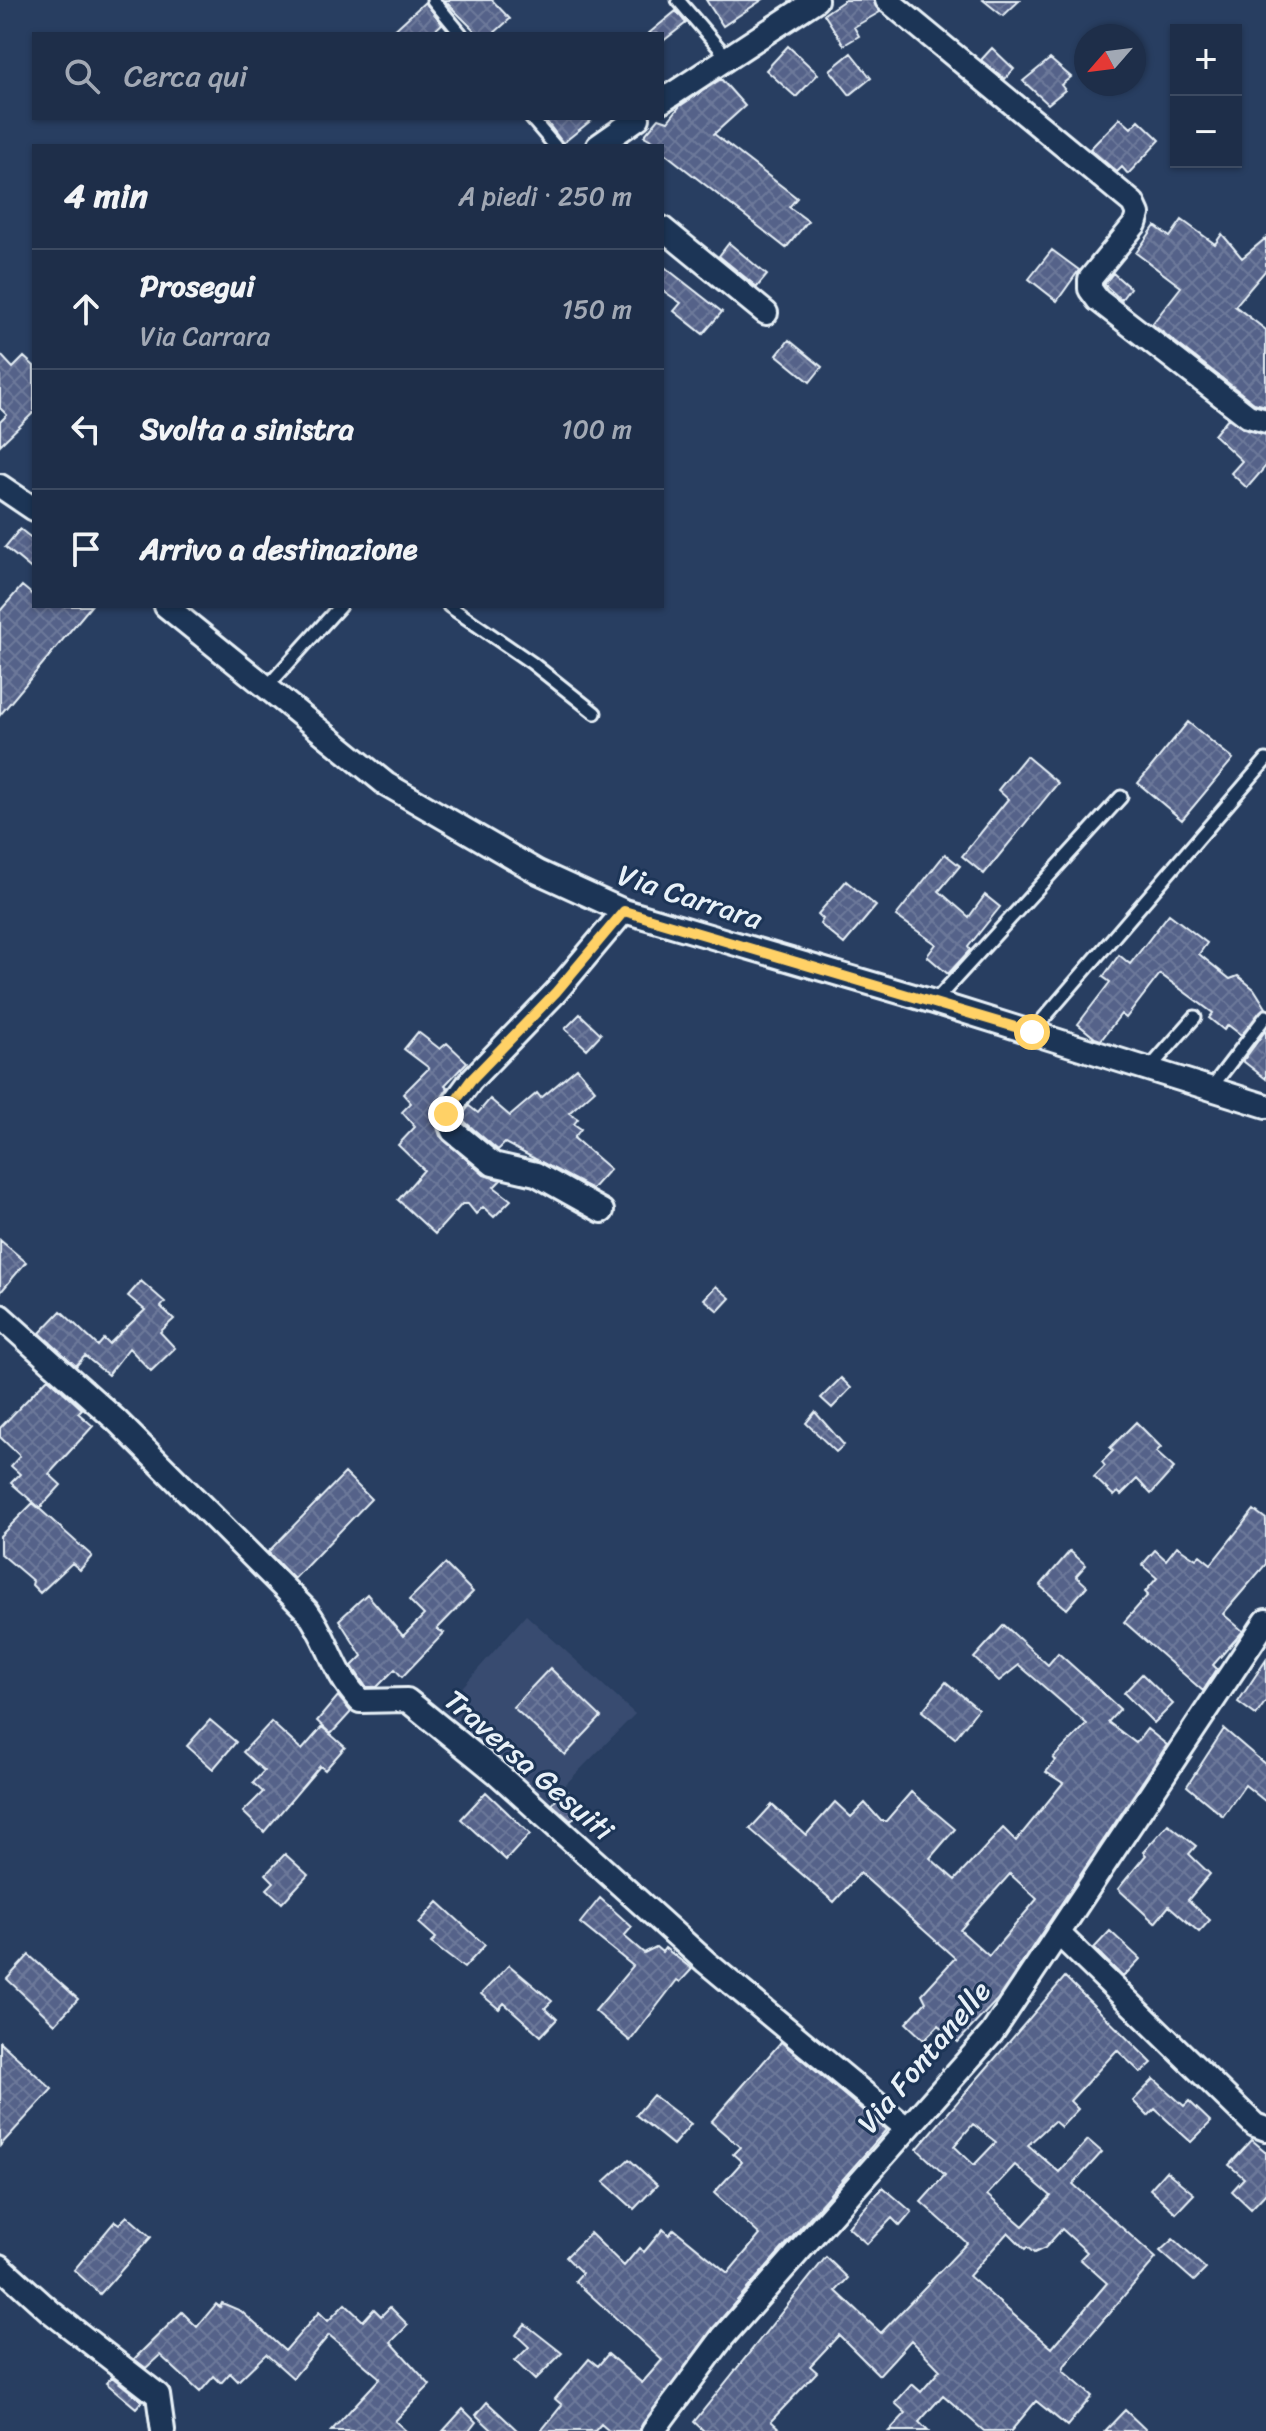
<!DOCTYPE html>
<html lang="it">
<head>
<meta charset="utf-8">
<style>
	:root { --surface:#1e2e49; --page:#2b3a53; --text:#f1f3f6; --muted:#a1a8b4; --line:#3c4a61 }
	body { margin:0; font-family:Sriracha,sans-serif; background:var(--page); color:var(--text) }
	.controls { position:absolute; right:24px; top:24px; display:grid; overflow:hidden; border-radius:0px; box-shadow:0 2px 6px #0004 }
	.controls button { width:72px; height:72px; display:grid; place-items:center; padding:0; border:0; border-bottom:2px solid var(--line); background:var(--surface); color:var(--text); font:40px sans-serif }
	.compass { position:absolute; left:1074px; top:24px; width:72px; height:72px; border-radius:50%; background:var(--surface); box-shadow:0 2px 6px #0004; rotate:242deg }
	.stop { position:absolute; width:24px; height:24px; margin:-18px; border:6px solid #ffd166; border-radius:50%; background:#fff }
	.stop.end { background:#ffd166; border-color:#fff; box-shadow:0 2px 8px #0008 }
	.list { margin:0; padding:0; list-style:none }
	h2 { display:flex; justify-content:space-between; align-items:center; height:104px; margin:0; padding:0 32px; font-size:34px }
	h2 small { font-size:26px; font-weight:400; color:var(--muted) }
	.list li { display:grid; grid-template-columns:52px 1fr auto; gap:24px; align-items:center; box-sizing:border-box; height:120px; padding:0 32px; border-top:2px solid var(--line) }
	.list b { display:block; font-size:30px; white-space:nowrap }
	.list p { margin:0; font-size:26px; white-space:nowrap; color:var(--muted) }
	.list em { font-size:26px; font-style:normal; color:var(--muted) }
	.icon { flex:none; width:44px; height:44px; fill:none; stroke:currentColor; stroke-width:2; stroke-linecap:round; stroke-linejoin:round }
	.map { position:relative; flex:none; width:1266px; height:2431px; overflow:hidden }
	.search { position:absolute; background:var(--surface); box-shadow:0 2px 6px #0004; left:32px; top:32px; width:632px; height:88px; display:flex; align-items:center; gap:20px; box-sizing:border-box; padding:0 28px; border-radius:0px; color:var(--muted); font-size:30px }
	.panel { position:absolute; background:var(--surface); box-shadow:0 2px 6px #0004; left:32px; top:144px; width:632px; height:464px; border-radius:0px }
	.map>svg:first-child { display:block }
</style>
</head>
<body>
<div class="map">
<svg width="1266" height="2431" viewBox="0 0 1266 2431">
	<defs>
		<pattern id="building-cross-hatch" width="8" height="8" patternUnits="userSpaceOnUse" patternTransform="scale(2)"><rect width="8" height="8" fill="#546289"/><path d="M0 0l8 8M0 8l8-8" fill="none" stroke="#6d799a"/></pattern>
	</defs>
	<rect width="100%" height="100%" fill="#283e61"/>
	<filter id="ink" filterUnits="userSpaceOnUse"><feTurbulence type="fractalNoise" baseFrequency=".0125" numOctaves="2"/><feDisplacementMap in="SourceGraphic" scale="16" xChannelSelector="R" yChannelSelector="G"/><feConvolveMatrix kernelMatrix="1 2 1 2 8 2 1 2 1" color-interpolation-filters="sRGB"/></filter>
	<g filter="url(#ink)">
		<path fill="#394c70" d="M526,1615L635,1714L549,1801L443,1709Z"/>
		<path fill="url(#building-cross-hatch)" stroke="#e8f1f8" stroke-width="2" fill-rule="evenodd" d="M444,0H492L510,19L493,34H478Z
			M706,0H762L723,26Z
			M845,0H873L880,12L854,27L859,36L844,45L824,14Z
			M983,0H1020L1003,16Z
			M425,2L442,24L431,34H390Z
			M676,11L686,23L662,42V34H648Z
			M788,46L818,74L796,97L766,70Z
			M992,48L1014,69L1005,79L981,60Z
			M851,53L871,78L850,95L830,70Z
			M1050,59L1071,77L1061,85L1065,90L1048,104L1023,81Z
			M721,79L745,106L714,134L797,198L789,207L808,221L786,248L662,151V146L644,136L659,118L668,121L680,106Z
			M544,118H594L563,143Z
			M1120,118L1131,128L1139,120L1160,140L1128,174L1122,167L1117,172L1090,149Z
			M1182,220L1215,244L1222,234L1242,258L1266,238V270L1235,306L1266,330V406L1254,403L1152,324L1181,287L1136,253L1155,226L1170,237Z
			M729,243L767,275L757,287L719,256Z
			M1052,250L1079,270L1057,301L1029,279Z
			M662,265L722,312L703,334L674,311L681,303L662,290Z
			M1113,273L1130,288L1121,300L1104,284Z
			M789,340L822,367L810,382L777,355Z
			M0,354L13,368L24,357L34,366V412L0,445V422L7,415L0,408Z
			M1228,418L1244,429L1266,435V466L1247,488L1231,473L1242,461L1214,435Z
			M20,529L34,540V571L5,547Z
			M22,586L34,596V606H91L0,715V611Z
			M1188,722L1233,759L1182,820L1138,783Z
			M1026,756L1058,783L984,874L962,856L1008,799L998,790Z
			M945,854L960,866L939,891L969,917L985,895L1000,907L968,947L970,950L948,974L927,956L936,944L896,916Z
			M846,881L876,906L844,944L820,924L823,919L818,914Z
			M1169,914L1207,943L1199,954L1230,979L1238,976L1254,989L1266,1008L1241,1035L1228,1025L1224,1030L1209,1018L1213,1013L1160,974L1126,1018L1121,1014L1101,1040L1095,1038L1078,1024L1110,982L1103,977L1119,955L1130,964Z
			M580,1014L601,1034L587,1049L565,1029Z
			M1266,1030V1079L1243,1061Z
			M418,1032L440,1049L447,1043L467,1062L445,1085L448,1088L432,1112L440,1136L484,1175L501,1180L494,1187L511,1200L494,1217L483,1207L476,1214L468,1204H462L435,1234L398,1200L424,1170L398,1145L415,1127L402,1112L411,1103L403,1094L429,1068L404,1049Z
			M577,1068L595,1090L569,1113L578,1119L574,1124L581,1129L574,1138L610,1169L592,1189L505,1143L498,1150L465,1122L462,1116L469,1106L478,1113L490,1099L510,1116L537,1093L541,1098Z
			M0,1240L26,1262L0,1293Z
			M141,1281L165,1302L161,1307L174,1319L160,1332L175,1348L151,1371L129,1348L108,1375L85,1356L76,1366L40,1333L61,1311L98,1346L104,1339L109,1344L145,1310L128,1296Z
			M716,1286L730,1298L718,1311L704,1299Z
			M48,1378L82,1409L78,1413L93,1426L49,1474L61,1485L40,1508L11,1483L20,1474L11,1466L20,1456L0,1437V1428Z
			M841,1378L851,1388L832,1408L821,1398Z
			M815,1412L844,1445L836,1452L806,1423Z
			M1136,1422L1161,1447L1156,1452L1174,1468L1151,1494L1137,1479L1121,1495L1118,1492L1114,1496L1094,1477L1105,1466L1102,1462L1113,1451L1110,1448Z
			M345,1473L371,1499L294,1579L268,1552Z
			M33,1503L92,1556L80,1570L72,1563L40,1593L32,1585L33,1581L0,1553V1536Z
			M1254,1510L1266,1519V1564L1223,1614L1243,1631L1213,1665L1217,1669L1203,1691L1124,1622L1148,1595L1145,1592L1157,1578L1142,1565L1155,1550L1166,1560L1177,1546L1196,1559L1200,1555L1211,1564Z
			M1070,1551L1086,1565L1076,1576L1087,1586L1067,1609L1040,1586Z
			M445,1564L473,1592L437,1629L444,1633L402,1677L395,1669L377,1687H366L352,1666L362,1656L339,1620L367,1594L403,1636L424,1615L409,1600Z
			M1004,1625L1048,1665L1058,1653L1086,1678L1120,1709L1108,1722L1136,1743L1147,1729L1167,1745L997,2000L958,2042L939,2025L924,2040L906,2023L926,2002L922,1994L955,1958L860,1873L834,1902L750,1829L772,1805L806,1835L835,1802L851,1817L865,1803L881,1821H886L911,1792L955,1829L930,1858L955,1880L1003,1828L1016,1841L1063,1783L1046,1772L1056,1760L1053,1758L1087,1724L1019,1665L999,1681L974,1658ZM1010,1874L1037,1899L989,1956L960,1930Z
			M1266,1660V1701L1256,1715L1238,1702Z
			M550,1668L601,1717L565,1755L513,1707Z
			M1142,1674L1173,1704L1154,1723L1124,1693Z
			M946,1682L978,1709L955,1738L922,1711Z
			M338,1696L351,1712L331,1734L317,1721Z
			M210,1720L236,1742L213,1769L187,1746Z
			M271,1722L302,1750L322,1727L345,1747L325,1770L320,1766L264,1832L243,1812L263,1792L253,1783L264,1771L243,1752Z
			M1224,1729L1266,1765V1802L1245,1785L1223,1816L1187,1786Z
			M564,1789L584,1806L571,1821L552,1804Z
			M486,1792L530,1834L506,1860L461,1819Z
			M1168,1824L1196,1846L1189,1854L1210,1874L1188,1900L1210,1920L1199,1932L1169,1906L1155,1923L1118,1889L1146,1855L1143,1852Z
			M285,1854L308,1875L282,1903L267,1889L274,1882L266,1874Z
			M600,1898L632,1927L624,1936L644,1953L656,1947L662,1952L665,1948L692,1969L680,1982L677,1980L630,2041L595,2011L633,1966L580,1923Z
			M438,1902L485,1945L464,1968L431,1943L436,1938L419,1923Z
			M1110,1931L1140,1959L1123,1977L1094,1948Z
			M29,1955L78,1999L55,2024L7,1979Z
			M509,1965L552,2001L545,2008L557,2019L541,2036L504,2003L499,2009L481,1994Z
			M1065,1977L1152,2063L1141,2073L1117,2050L1070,2101L1078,2109L1061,2127L1054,2121L1028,2145L1059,2172L1088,2140L1102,2152L1073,2184L1156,2258L1065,2365L1063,2371L1092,2396L1067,2426L1036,2401L1011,2431H984L943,2395L919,2422L928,2431H889L906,2413L895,2403L912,2384L921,2392L940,2370L911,2340L879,2375L839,2335L810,2366L817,2372L771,2421L782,2431H704L694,2422L826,2257L848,2278L836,2291L881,2333L967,2243L921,2202L945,2175L917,2149ZM973,2124L996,2142L974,2165L954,2146ZM1015,2165L1051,2196L1023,2226L987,2195ZM1062,2229L1087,2252L1080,2259L1107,2283L1052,2348L969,2276L1008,2232L1025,2249L1027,2247L1034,2253L1045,2248Z
			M0,2042L52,2089L0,2146Z
			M781,2042L886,2130L712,2329L639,2431H609L601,2424L595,2431H541L562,2405L555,2399L589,2359L598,2366L608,2354L642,2383L662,2360L575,2281L582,2273L566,2257L590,2233L624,2266L639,2248L644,2252L663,2229L669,2235L674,2229L728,2273L760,2235L714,2193L742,2162L733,2154L740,2147L711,2122Z
			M1154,2079L1184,2106L1189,2101L1211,2122L1191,2142L1155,2109L1148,2116L1133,2101Z
			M653,2095L691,2124L673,2145L636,2115Z
			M1252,2140L1266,2152V2193L1251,2209L1232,2191L1244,2178L1229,2165Z
			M629,2159L657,2185L634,2209L604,2182Z
			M1166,2171L1194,2194L1176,2213L1150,2189Z
			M883,2187L912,2212L900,2226L892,2218L867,2244L848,2227Z
			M127,2216L151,2237L100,2294L74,2270L115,2221L119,2224Z
			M1173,2239L1206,2269L1194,2281L1160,2251Z
			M222,2303L241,2311L285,2351L319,2312L328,2321L345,2304L363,2321L374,2309L381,2316L390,2307L408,2325L391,2342L430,2385L395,2421L406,2431H331L380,2378L329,2335L293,2378L266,2354L238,2381L230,2373L221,2383L214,2376L200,2392L160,2355L146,2368L134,2359L182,2312L197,2327L216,2304L220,2307Z
			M525,2324L562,2353L535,2380L515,2361L529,2347L516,2335Z
			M112,2377L142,2401L136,2408L106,2383Z
			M487,2402L518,2431H493L476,2415Z
			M463,2409L476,2422L469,2431H443Z
			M1125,2410L1147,2431H1105Z"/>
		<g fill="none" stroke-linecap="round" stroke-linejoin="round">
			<defs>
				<path id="service" d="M433,0L461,34
					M678,0L726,56
					M531,118L555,146
					M449,606L532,663L595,713
					M266,688L340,606
					M934,1002L1121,797
					M1032,1032L1266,760
					M1149,1069L1195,1017
					M1211,1088L1266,1016"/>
				<path id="minor" d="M887,0L1133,203L1138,214L1135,224L1090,279V289L1098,300L1248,416L1266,421
					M662,101L816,0
					M598,146L638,118
					M662,228L766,313
					M0,486L34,509
					M166,606L386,784L538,872L624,911L934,1002L1266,1106
					M602,1211L536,1174L493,1164L453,1131L446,1114L471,1080L556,992L624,911
					M0,1316L117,1421L307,1611C330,1642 332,1671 360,1701L407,1700L422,1712L498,1774L706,1962L905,2127
					M1058,1933L1255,2125L1266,2129
					M0,2266L51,2312L158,2395L163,2431
					M653,2431L723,2337L992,2033L1266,1621"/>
			</defs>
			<use href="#service" stroke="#e8f1f8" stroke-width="17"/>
			<use href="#minor" stroke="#e8f1f8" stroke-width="28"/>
			<use href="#service" stroke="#1d3557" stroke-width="11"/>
			<use href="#minor" stroke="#1d3557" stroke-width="22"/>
		</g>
	</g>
	<g fill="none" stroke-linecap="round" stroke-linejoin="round" filter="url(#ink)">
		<path stroke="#ffd166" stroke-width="10" d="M446,1114L471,1080L556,992L624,911L1032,1032"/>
	</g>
	<g text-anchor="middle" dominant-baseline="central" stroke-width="6" stroke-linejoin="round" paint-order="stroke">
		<g font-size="30" fill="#e8f1f8" stroke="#1d3557">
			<text transform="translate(690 897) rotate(18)">Via Carrara</text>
			<text transform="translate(529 1765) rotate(41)">Traversa Gesuiti</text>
			<text transform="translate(924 2057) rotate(-50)">Via Fontanelle</text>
		</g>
	</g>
</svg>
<div class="controls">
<button>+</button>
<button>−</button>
</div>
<svg class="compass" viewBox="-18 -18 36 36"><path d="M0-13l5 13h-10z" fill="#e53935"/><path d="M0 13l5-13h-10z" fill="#a1a8b4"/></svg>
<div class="stop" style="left:1032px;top:1032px"></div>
<div class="stop end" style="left:446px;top:1114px"></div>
<div class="search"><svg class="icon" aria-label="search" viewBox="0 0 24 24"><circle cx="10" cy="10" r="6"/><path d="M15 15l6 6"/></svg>Cerca qui</div>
<section class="panel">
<h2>4 min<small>A piedi · 250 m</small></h2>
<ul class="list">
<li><svg class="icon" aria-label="ahead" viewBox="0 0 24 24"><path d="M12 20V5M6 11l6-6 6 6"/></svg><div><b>Prosegui</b><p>Via Carrara</p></div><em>150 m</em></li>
<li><svg class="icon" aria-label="left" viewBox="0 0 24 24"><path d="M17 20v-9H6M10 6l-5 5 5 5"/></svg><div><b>Svolta a sinistra</b></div><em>100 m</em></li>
<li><svg class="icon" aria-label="arrive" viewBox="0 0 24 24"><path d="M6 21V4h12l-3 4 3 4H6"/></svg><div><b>Arrivo a destinazione</b></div></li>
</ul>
</section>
</div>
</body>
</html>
